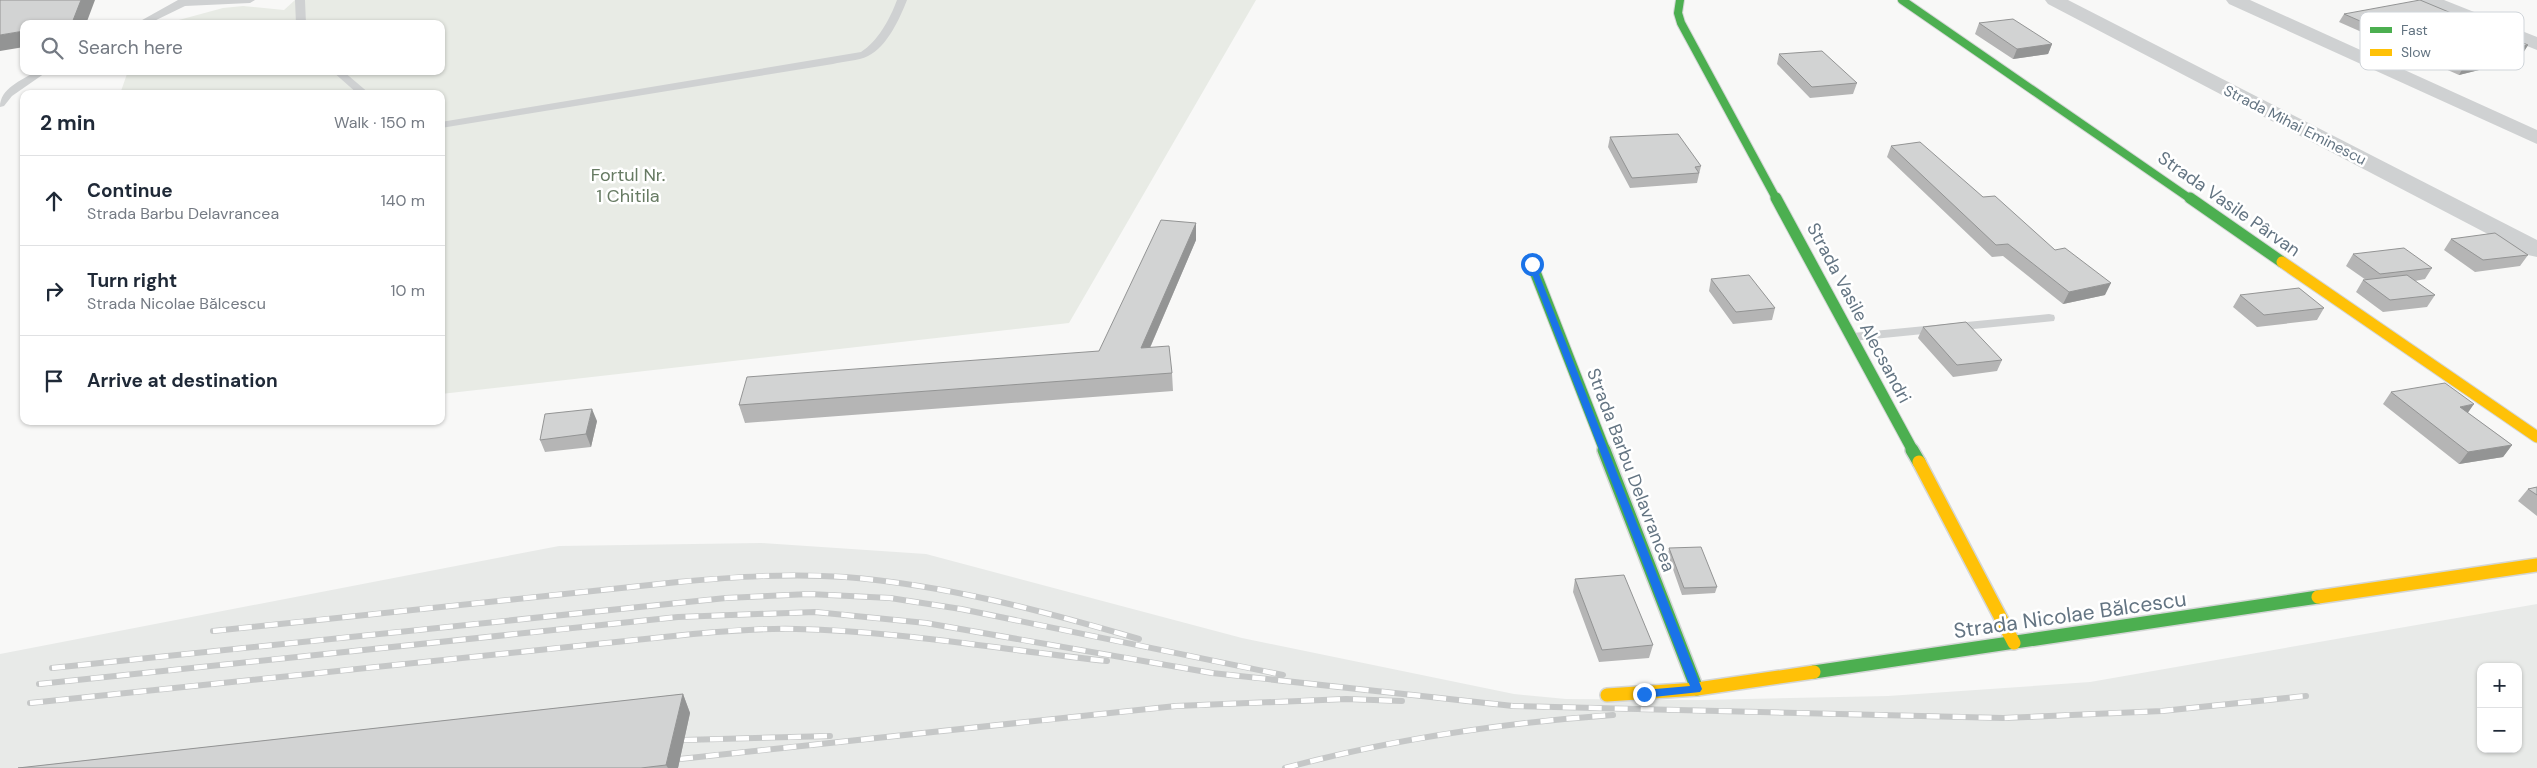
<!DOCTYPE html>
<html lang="en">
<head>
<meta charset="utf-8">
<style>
	:root { --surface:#fff; --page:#f2f2f3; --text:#1f2937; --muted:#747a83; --line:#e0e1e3 }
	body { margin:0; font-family:"DM Sans",sans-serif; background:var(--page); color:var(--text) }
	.controls { position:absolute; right:15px; bottom:15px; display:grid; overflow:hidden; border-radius:10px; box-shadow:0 1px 4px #0004 }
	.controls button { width:45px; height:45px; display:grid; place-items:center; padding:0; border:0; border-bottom:1px solid var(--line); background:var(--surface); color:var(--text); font:25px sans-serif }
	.stop { position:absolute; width:15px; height:15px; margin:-11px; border:4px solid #1a73e8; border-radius:50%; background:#fff }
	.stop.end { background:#1a73e8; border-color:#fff; box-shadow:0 1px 5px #0008 }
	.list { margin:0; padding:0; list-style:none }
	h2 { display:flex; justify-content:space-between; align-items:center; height:65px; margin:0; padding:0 20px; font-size:21px }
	h2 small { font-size:16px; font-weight:400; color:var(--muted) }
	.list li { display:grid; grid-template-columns:32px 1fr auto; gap:15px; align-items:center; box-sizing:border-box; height:90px; padding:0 20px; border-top:1px solid var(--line) }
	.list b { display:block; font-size:19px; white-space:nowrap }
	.list p { margin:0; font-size:16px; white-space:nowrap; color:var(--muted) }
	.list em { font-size:16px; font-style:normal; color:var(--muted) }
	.icon { flex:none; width:28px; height:28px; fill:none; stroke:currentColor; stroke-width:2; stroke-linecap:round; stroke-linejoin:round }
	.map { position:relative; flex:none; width:2537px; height:768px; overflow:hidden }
	.search { position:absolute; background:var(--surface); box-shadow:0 1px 4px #0004; left:20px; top:20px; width:425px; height:55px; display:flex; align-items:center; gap:12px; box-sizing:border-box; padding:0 18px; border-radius:10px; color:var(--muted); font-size:19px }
	.panel { position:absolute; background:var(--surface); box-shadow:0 1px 4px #0004; left:20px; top:90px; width:425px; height:335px; border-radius:10px }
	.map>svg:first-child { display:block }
</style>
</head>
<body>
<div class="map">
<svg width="2537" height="768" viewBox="0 0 2537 768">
	<rect width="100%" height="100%" fill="#f8f8f7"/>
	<path fill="#e8eae8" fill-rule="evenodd" d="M761,543L926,554L1242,638L1514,694L1566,699L1701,700L1888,696L2090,682L2537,604V768H0V654L559,546ZM2481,667H2518V749H2481Z"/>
	<path fill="#e8ebe5" d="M295,0H1256L1069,323L441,394V94H120L128,71H441V24H164L223,8L243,6L284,10Z"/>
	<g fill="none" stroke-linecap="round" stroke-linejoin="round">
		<defs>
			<path id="fast-far2" d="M1680,0L1678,13L1681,23L1777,200
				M1902,0L2192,200"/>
			<path id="fast-far1" d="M1776,198L1913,451
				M2190,198L2282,262
				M1532,264L1605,451"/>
			<path id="fast" d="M1604,450L1697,689
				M1912,450L1919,462
				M1814,672L2318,597"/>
			<path id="slow-far1" d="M2282,262L2537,437"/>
			<path id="slow" d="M1919,462L2014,643
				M2318,597L2537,565
				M1607,695L1697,689L1814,672"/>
		</defs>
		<use href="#fast-far2" stroke="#d4d6d6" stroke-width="10"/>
		<use href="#fast-far1" stroke="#d4d6d6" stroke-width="13"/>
		<use href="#fast" stroke="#d4d6d6" stroke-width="16"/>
		<use href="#slow-far1" stroke="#d4d6d6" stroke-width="13"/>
		<use href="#slow" stroke="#d4d6d6" stroke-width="16"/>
		<path fill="#cfd1d2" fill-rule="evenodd" d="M178,0H255L250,3L185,6L148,24H135Z
			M295,0H305L306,24H296Z
			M897,0H907C900,18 887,47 868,56C858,61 844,61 833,64L441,128V122L861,52C878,41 890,19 897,0Z
			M36,71H48L12,96L4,106L0,107C0,88 21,81 36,71Z
			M332,71H343L370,94H358Z
			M2049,314L2054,315L2055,318L2054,321L1853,341L1846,337L1853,333Z"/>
		<path fill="#cfd1d2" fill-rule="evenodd" d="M2045,0H2068L2537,240V257L2528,255L2048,4Z
			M2226,0H2250L2537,130V144L2229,4Z
			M2419,0H2444L2537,37V50L2422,4Z"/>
		<use href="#fast-far2" stroke="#4caf50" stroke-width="8"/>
		<use href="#fast-far1" stroke="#4caf50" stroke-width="11"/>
		<use href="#fast" stroke="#4caf50" stroke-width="13"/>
		<use href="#slow-far1" stroke="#ffc107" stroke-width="11"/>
		<use href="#slow" stroke="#ffc107" stroke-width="13"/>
		<defs>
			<path id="rail" d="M213,631L678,582C734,577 789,573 845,577C946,585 1043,611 1139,639
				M52,668L726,598L809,594L890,598L961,609L1283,675
				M39,684L678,617L815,612L926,623L1212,673L1513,706L2003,718L2162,711L2306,696
				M30,703L693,634C727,631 762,628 796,629C900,631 1004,650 1107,661
				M684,740L830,736
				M680,759L1176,706L1346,699L1402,701
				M1285,768C1393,739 1502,723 1613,715"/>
		</defs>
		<use href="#rail" stroke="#c5c7c7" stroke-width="6"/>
		<use href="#rail" stroke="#fff" stroke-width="4.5" stroke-dasharray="13" stroke-linecap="butt"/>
	</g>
	<path fill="#b5b5b5" d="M2344,14L2528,45L2523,53L2508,57L2503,64L2459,75L2339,22Z
		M1979,23L2052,44L2048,54L2013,59L1975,34Z
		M1779,54L1857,83L1853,94L1810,98L1777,64Z
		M1610,137L1701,166L1697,183L1630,188L1608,147Z
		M1891,146L1983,197L2105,295L2063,304L2003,256L1992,257L1887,157Z
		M1196,223V240L1150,348L1172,373L1173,391L745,423L739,405L1099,351Z
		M2451,239L2528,255L2520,266L2475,272L2444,250Z
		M2353,254L2432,268L2425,279L2415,281L2435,295L2427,307L2383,312L2356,292L2363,280H2366L2346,266Z
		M1711,279L1775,308L1772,320L1733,324L1709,291Z
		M2240,295L2324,308L2317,320L2257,327L2233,307Z
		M1923,327L2002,360L1997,371L1953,377L1918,338Z
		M2391,392L2468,413L2512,445L2503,457L2459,464L2383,404Z
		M597,421L591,447L545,452L540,440Z
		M2537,487V516L2518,501L2528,489Z
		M1669,548L1717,587L1715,593L1682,595L1668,555Z
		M1575,579L1653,645L1649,658L1599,662L1573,592Z
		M683,694L690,713L678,768H18Z"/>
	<path fill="#939494" d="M81,0H95L86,24H68Z
		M24,31V47L0,51V35Z
		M2052,44L2048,54L2013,59L2017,49Z
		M2528,45L2523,53L2508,57L2503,64L2459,75L2464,66L2498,52Z
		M1196,223V240L1142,366L1141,348Z
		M2111,283L2105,295L2063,304L2069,292Z
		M2474,404L2465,417L2460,407Z
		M592,409L597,421L591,447L586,434Z
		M2512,445L2503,457L2459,464L2468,452Z
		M683,694L690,713L678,768H668L666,765Z"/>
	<path fill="#d2d3d3" stroke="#939494" d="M0,0H81L72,23L24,24V31L0,35Z
		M2420,0L2528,45L2498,52L2508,56L2464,66L2344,14Z
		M2013,19L2052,44L2017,49L1979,23Z
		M1822,51L1857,83L1812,87L1779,54Z
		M1678,134L1701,166L1695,167L1699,173L1632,178L1610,137Z
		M1920,142L1983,197L1995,196L2055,250L2065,248L2111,283L2069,292L2008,244L1996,245L1891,146Z
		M1161,220L1196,223L1141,348L1169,346L1172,373L739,405L747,377L1099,351Z
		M2495,233L2528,255L2483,260L2451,239Z
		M2404,248L2432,268L2380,274L2353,254Z
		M1749,275L1775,308L1736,312L1711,279Z
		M2407,275L2435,295L2390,300L2363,280Z
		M2299,288L2324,308L2264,315L2240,295Z
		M1966,322L2002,360L1957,365L1923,327Z
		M2445,383L2474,404L2460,407L2512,445L2468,452L2391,392Z
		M592,409L586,434L540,440L545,414Z
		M2537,487V495L2528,489Z
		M1701,547L1717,587L1684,588L1669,548Z
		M1624,575L1653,645L1602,650L1575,579Z
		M683,694L666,765L641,768H18Z"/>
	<path fill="#1a73e8" d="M1532,261L1535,264L1702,689L1700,692L1644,698L1638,694L1644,690L1690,686L1528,264Z"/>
	<g text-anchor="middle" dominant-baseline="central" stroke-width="5" stroke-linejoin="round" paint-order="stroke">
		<g font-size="15" fill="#637482" stroke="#fff">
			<text transform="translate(2295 125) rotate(27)">Strada Mihai Eminescu</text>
		</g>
		<g font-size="18" fill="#667a62" stroke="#fff">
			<text x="628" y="175">Fortul Nr.<tspan x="628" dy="21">1 Chitila</tspan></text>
		</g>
		<g font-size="18" fill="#637482" stroke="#fff">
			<text transform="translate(2229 204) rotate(35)">Strada Vasile Pârvan</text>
			<text transform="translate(1859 313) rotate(62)">Strada Vasile Alecsandri</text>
			<text transform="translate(1631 470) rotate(69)">Strada Barbu Delavrancea</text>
		</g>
		<g font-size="21" fill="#637482" stroke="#fff">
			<text transform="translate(2070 615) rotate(-8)">Strada Nicolae Bălcescu</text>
		</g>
	</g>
	<rect x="2360" y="12" width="164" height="58" rx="8" fill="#fff" stroke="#d0d5da" stroke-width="1"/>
	<rect x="2370" y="27" width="22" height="6" fill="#4caf50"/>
	<rect x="2370" y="49" width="22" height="7" fill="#ffc107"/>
	<g font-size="14" fill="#637482">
		<text x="2401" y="35">Fast</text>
		<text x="2401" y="57">Slow</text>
	</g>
</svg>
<div class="controls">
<button>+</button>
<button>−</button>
</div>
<div class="stop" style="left:1532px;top:264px"></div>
<div class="stop end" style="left:1644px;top:694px"></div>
<div class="search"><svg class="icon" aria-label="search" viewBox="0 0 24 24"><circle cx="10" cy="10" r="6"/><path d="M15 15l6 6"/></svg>Search here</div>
<section class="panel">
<h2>2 min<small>Walk · 150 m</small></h2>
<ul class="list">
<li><svg class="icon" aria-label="ahead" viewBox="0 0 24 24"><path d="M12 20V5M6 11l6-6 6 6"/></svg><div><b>Continue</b><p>Strada Barbu Delavrancea</p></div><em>140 m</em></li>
<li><svg class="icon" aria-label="right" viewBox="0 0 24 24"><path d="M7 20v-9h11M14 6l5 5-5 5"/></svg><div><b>Turn right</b><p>Strada Nicolae Bălcescu</p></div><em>10 m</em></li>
<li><svg class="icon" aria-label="arrive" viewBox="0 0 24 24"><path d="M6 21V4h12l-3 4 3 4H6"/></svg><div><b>Arrive at destination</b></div></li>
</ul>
</section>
</div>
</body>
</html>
